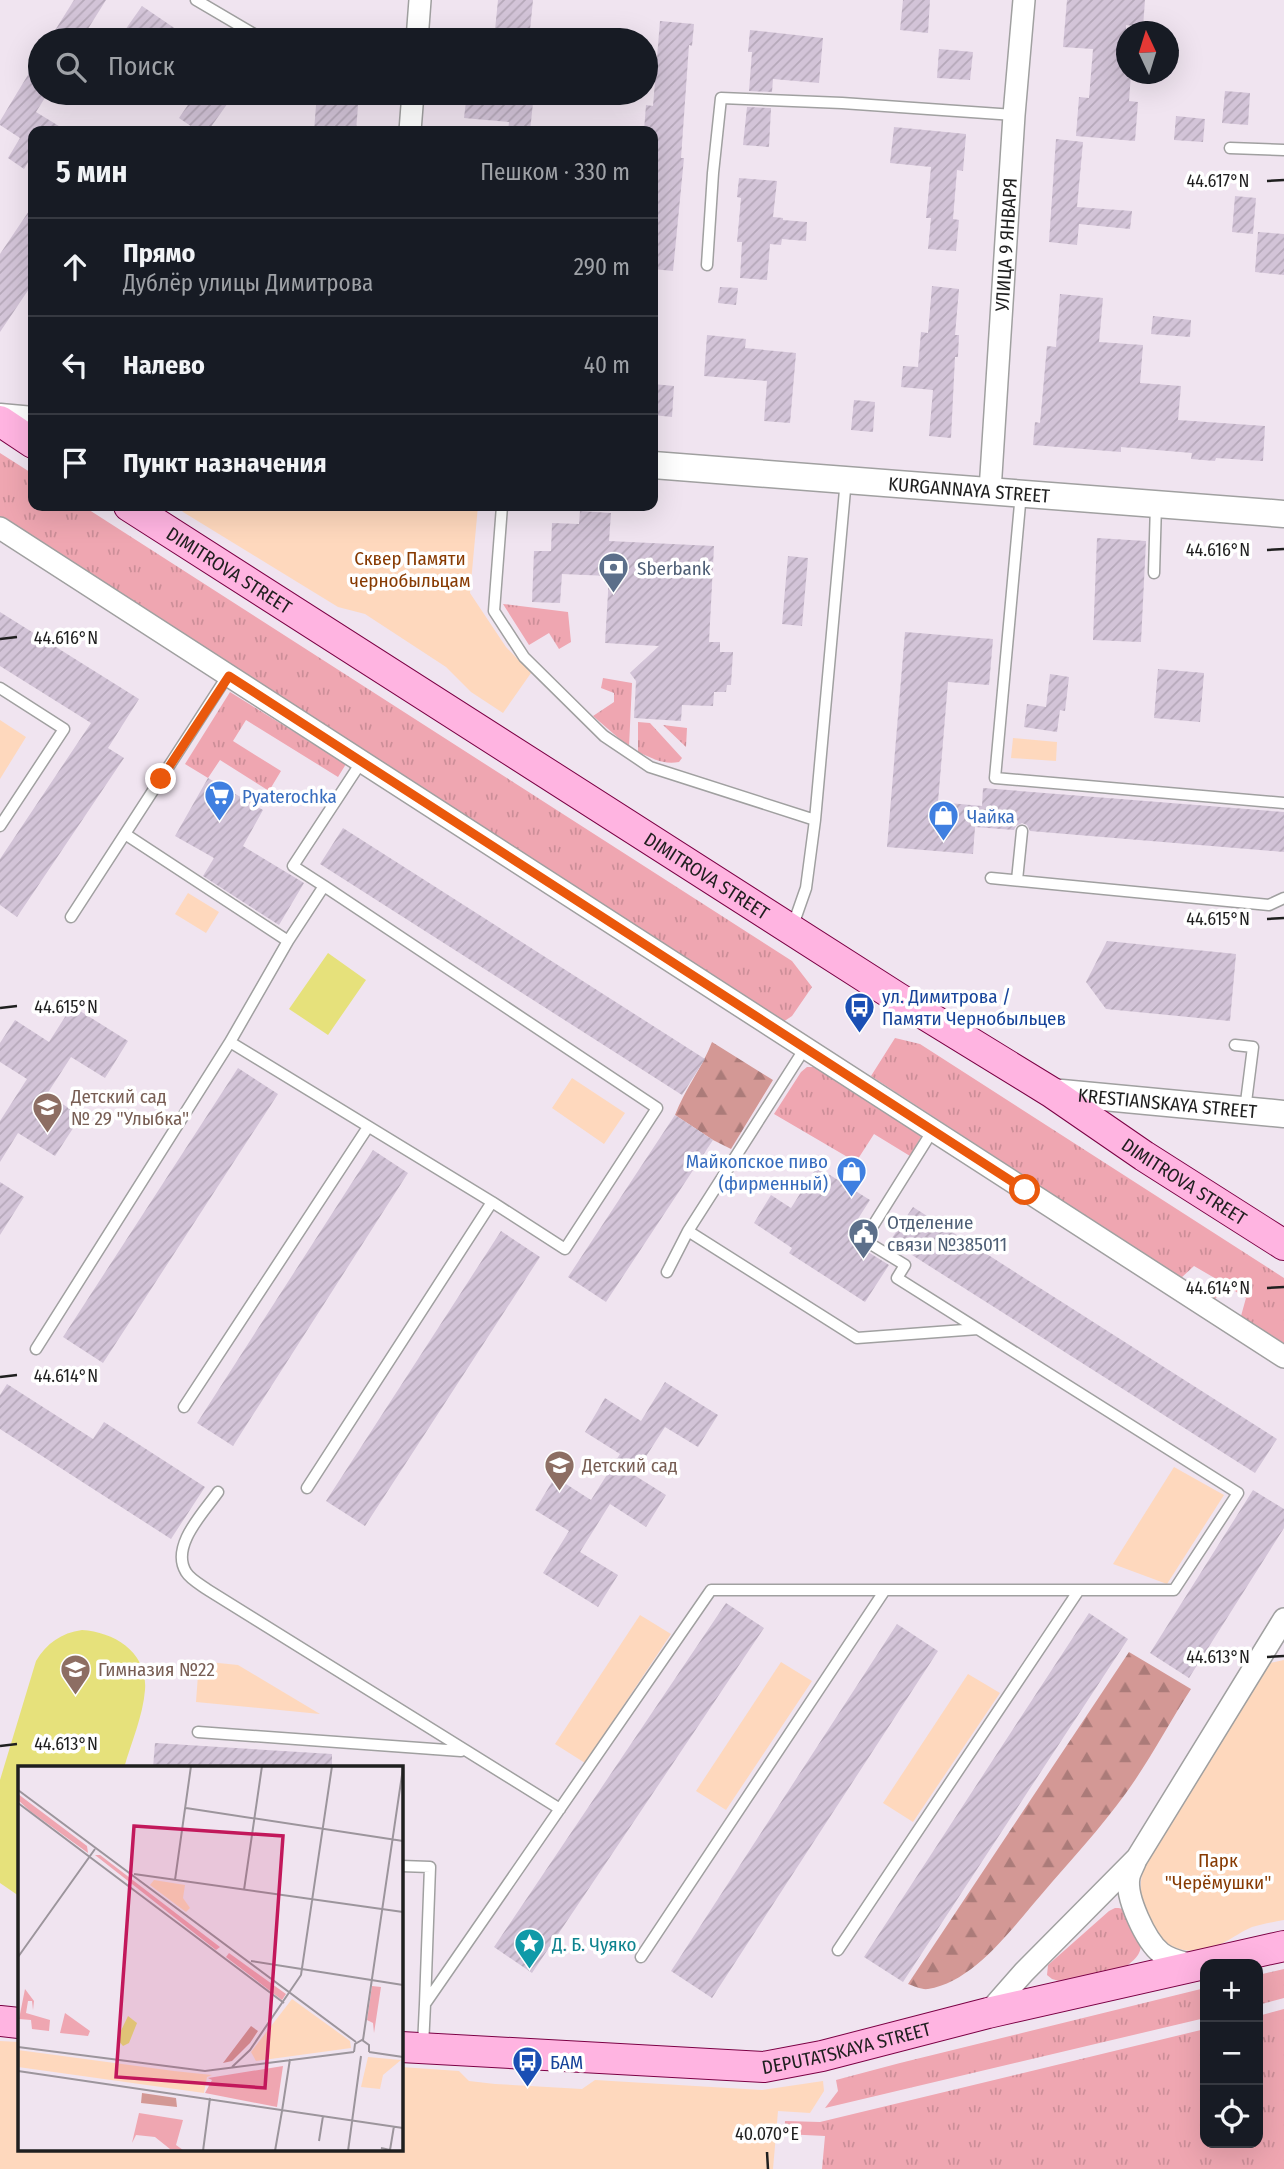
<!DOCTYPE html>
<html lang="ru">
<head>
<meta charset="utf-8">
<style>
	:root { --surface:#171b24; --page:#242831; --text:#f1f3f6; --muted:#9ea1a6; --line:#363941 }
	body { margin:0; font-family:"Fira Sans Condensed",sans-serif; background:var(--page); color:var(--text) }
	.controls { position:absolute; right:21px; bottom:21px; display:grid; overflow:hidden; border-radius:14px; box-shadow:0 7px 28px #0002 }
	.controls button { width:63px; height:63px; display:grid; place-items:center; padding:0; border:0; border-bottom:2px solid var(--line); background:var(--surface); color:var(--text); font:35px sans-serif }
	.compass { position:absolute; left:1116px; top:21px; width:63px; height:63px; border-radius:50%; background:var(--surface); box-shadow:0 7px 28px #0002; rotate:356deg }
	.stop { position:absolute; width:21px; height:21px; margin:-16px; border:5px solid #ea580c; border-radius:50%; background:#fff }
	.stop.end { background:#ea580c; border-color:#fff; box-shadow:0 2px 7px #0008 }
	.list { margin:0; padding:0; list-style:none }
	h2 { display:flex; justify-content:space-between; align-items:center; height:91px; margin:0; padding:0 28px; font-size:30px }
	h2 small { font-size:23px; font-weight:400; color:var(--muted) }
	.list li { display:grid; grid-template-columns:46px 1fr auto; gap:21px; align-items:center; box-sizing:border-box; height:98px; padding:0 28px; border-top:2px solid var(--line) }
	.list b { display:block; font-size:26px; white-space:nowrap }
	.list p { margin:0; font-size:23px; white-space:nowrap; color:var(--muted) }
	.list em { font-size:23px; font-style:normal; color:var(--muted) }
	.icon { flex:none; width:38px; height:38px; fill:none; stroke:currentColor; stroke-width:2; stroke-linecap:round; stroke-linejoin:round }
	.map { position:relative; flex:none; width:1284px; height:2169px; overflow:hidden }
	.search { position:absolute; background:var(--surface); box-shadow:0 7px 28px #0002; left:28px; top:28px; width:630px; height:77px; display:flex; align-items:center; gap:18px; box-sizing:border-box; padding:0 24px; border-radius:38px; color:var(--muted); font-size:26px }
	.panel { position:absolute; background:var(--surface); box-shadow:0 7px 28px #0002; left:28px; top:126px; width:630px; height:385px; border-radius:14px }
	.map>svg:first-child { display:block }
</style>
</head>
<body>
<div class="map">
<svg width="1284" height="2169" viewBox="0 0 1284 2169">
	<defs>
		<pattern id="grass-tufts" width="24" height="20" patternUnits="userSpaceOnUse" patternTransform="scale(1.75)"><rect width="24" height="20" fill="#efa6b1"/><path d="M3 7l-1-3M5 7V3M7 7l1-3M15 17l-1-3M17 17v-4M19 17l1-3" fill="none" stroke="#cc8e98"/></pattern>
		<pattern id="forest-firs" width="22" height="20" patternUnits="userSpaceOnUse" patternTransform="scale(1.75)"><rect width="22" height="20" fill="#d39895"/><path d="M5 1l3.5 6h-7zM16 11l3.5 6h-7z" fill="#ab7b79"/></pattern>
		<pattern id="building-hatch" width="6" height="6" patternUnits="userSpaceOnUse" patternTransform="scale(1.75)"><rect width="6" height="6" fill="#d3c4d8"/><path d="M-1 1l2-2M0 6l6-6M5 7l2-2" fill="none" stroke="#b5a8b9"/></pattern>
	</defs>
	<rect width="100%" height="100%" fill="#f0e4f0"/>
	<path fill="url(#grass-tufts)" d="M0,453L33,474V506H83L792,961L812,987L792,1016L783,1022L0,518Z
		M503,604L568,612L571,642L559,649L549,633L529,645Z
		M603,678L632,683L629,747L593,716L614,702V693L601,688Z
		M230,692L346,764L338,777L246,720L233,741L281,771L269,791L220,760L208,778L185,764Z
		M638,722L650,723L682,758L679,762C663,765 652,758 638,752Z
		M663,725L687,728L686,747Z
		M895,1038L920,1044L1284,1278V1344L1241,1316L1246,1298L1227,1286L1215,1299L1211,1297L1218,1280L1194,1266L1181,1278L871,1076Z
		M807,1067H816L922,1135L910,1156L874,1134L856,1162L774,1114L801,1072Z
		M1115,1908C1120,1908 1122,1908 1126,1911C1134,1919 1145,1943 1139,1953C1137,1958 1131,1962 1127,1966L1059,1981L1052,1979L1047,1975L1048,1965L1109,1911Z
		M1284,1969V1998L1258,2005V1975Z
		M1205,1988V2018L825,2108L838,2091L836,2080L900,2063Z
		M1284,2009V2169H822L825,2136L784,2134L785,2121L820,2122L1205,2029V2143H1258V2016Z"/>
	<path fill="url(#forest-firs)" d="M712,1042L773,1080L731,1149L713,1140L675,1115C685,1089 702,1068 712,1042Z
		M1129,1652L1191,1689C1169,1723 1150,1760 1126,1793C1100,1829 1070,1861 1041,1895C1013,1927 974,1982 928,1989C922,1990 914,1986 908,1984Z"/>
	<path fill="#fed8bd" d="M178,506H478L470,593L506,647L531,673L503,713L471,692L446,667L365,614L338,607L183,512Z
		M0,720L26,737L0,779Z
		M1013,738L1057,742L1056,761L1011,758Z
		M188,893L219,912L206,933L175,914Z
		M572,1078L625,1113L604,1144L552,1108Z
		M1174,1467L1224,1495L1167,1584L1113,1564Z
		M640,1615L671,1634L585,1763L555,1744Z
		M1284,1660V1920C1273,1922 1262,1924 1252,1927C1242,1931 1233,1938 1223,1943C1197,1956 1167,1954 1152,1926C1141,1905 1138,1893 1143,1869L1270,1663Z
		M199,1661L238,1665L320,1714L196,1702Z
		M781,1662L812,1681L726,1810L696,1791Z
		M968,1674L1000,1693L913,1822L883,1803Z
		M0,2041L19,2042V2150H401V2067L459,2071L469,2081L495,2084L582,2089L595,2080L762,2090L823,2081L824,2091L810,2113L778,2111L773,2169H0Z"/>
	<path fill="#e6e17b" d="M328,953L366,980L328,1035L289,1009Z
		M82,1630C115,1632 148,1653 145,1690C143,1716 131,1743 124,1768H19V1896L0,1883V1780L36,1661C47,1643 61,1633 82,1630Z"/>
	<path fill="url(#building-hatch)" d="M74,0H106L81,40H49Z
		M498,0H533L529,40H494Z
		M903,0H930L928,33L900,30Z
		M1067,0H1145L1143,27L1126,25V74H1131L1129,101L1138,102L1135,141L1076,136L1079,97L1089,98L1093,49L1063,47Z
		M142,6L192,40H118Z
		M660,21L694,24L692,46L689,45L681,158H684L673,271L653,269V206L658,135L653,134V131H644L646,105L653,106Z
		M750,30L823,38L819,83L773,79L772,92L749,91L752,52H748Z
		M939,49L973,52L970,80L937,78Z
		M40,55V93H48L36,112L67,131H33V154L24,169L8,158L20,138L0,125V121Z
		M1225,91L1250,93L1248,125L1222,123Z
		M196,93H235L208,131H198L179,118Z
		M317,93H359L356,131H314Z
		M467,93H534L530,131H508L509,122L464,118Z
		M747,107L771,108L769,147L743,145Z
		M1176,116L1205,119L1203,142L1174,140Z
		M894,127L966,134L963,171L957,170L953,219L959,220L956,251L928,249L931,218H926L931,167L890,163Z
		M1056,139L1083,142L1077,207L1132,211L1130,229L1079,224L1077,245L1049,242Z
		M739,178L777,181L773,217L783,218V220L807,222L806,241L782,239L781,245L770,244L767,280L740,278L742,242H737L741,198L737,197Z
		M1235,196L1256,198L1253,234L1232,232Z
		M33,205V283L0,332V254Z
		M1258,232L1284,234V275L1255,272Z
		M932,286L959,289L955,335H959L958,357H955L951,438L929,436L933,390L901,387L903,366L918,367L921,332L928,333Z
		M720,287L738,288L736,305L718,303Z
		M1060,294L1103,298L1099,342L1143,345L1140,383L1181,386L1178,420L1265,426L1263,461L1216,458L1215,461L1191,459L1192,453L1121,447V452L1033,445L1035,422L1040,423L1047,346L1056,347Z
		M1153,316L1191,320L1190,337L1151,334Z
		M707,335L746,339L745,348L796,353L790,423L764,421L767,381L704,376Z
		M653,384L674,386L672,417L653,415Z
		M854,400L875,402L873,432L851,430Z
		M580,511L611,513L609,541L714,546L709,642H720V652H733L731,685H727L726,692H714L713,706L682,705L681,721L634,718L636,681L630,673L659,646L605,643L609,576L562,574L560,603L532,602L534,551H551L552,523L579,524Z
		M1097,538L1146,541L1141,642L1093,640Z
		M788,556L808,558L802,626L782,624Z
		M0,612L139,699L108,748L124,758L17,917L0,905V859L91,723L0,666Z
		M905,632L993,639L989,685L948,682L938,802L982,806L983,788L1284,812V852L1030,831L1027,825L1022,823L1016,826L1014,830L975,827L973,854L887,847Z
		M1158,669L1204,673L1200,722L1154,718Z
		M1050,674L1069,677L1065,711L1060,710L1057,732L1024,727L1027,704L1046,707Z
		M208,778L263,810L243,846L304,883L279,925L203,876L214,858L175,836Z
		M343,828L705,1059L682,1095L320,864Z
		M1107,941L1236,954L1230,1021L1106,1009L1086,982Z
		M72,1006L128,1041L105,1078L71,1057L47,1094L81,1116L55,1156L18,1133L0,1162V1121L27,1079L0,1062V1043L15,1020L49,1042Z
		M238,1068L278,1094L103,1363L63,1337Z
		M675,1115L713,1140L606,1302L568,1277Z
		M373,1150L408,1173L233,1446L197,1423Z
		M817,1167L870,1200L847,1236L856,1242L860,1247L889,1265L865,1302L789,1253L792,1248L754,1223L771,1195L791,1208Z
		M0,1182L24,1197L0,1235Z
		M913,1207L1277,1439L1255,1473L890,1241Z
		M501,1231L540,1257L365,1526L326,1501Z
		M665,1382L718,1415L698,1447L665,1427L634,1475L666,1495L646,1527L610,1504L580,1552L618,1575L598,1607L543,1573L569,1531L535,1510L555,1477L591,1500L620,1454L585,1432L605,1398L641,1421Z
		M7,1384L93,1439L104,1422L205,1487L171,1539L0,1429V1395Z
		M1253,1490L1284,1509V1528L1189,1678L1150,1653Z
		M726,1603L764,1628L532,1973L494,1947Z
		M1089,1613L1128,1639L903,1982L864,1957Z
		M897,1624L938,1651L712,1998L671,1971Z
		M155,1743L332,1754V1768H153Z"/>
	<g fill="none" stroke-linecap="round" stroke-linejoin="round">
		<defs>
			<path id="service" d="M196,0L264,40
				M1230,148L1284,150
				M707,265L713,173L721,98L842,103L1014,115
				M1021,493L995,778L1284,803
				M502,506L494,611L524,657L604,736L650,767L815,820
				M1154,573L1156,504
				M0,688L64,729L0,826
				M991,878L1269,905L1284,898
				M1017,880L1022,831
				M324,886L293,866L362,761
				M71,917L228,675
				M792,928L806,888L815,820L846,479
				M230,1042L288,941
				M1235,1045L1253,1047L1245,1110
				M805,1048L688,1231L857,1338L978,1329
				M667,1272L688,1231
				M36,1349L230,1042L492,1202L565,1249L657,1108L324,886L288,941L125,834
				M184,1407L368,1127
				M307,1488L492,1202
				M218,1492C204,1512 170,1546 186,1572C190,1579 201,1585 208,1590L560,1809
				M198,1732L461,1751
				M401,1866L430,1867L425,2004
				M838,1950L1079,1590
				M641,1957L885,1590
				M423,2046L425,2004L711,1590H1174L1238,1493L897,1278L905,1265L864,1240L933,1130"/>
			<g id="minor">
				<path d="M417,40L420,0"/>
				<path d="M410,131L413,93"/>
				<path id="s1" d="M990,491L1014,115L1024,0"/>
				<path d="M0,528L1284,1357"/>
				<path d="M1135,1862C1133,1867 1130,1872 1129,1877C1125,1897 1146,1941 1161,1953C1170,1960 1181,1962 1192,1965"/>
				<path d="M988,2013L1024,1972L1137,1858L1284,1619"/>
			</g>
			<g id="tertiary">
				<path d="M0,417L33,420"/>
				<path id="s2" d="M653,465L1284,514"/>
				<path id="s3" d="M1051,1092L1284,1114"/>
			</g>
			<g id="secondary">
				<path d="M0,421L33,443"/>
				<path id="s4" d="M129,506L898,998L1051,1092L1144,1156L1284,1245"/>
				<path d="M0,2021L19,2023"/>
				<path id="s5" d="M401,2047L764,2067L822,2056L988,2013L1284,1946"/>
			</g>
		</defs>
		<use href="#service" stroke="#a0a0a0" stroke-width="13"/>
		<use href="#minor" stroke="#a0a0a0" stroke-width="24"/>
		<use href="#tertiary" stroke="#a0a0a0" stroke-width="29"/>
		<use href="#secondary" stroke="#7b0044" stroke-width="32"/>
		<use href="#service" stroke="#fff" stroke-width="10"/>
		<use href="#minor" stroke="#fff" stroke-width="21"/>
		<use href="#tertiary" stroke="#fff" stroke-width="26"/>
		<use href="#secondary" stroke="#ffb4e1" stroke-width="30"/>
	</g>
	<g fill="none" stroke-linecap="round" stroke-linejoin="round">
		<path stroke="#ea580c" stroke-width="9" d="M161,779L229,676L1025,1190"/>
	</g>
	<path fill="none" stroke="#1f1f1f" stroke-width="2.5" d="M1267,181L1284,180M1267,550L1284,549M0,639L17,637M1267,919L1284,918M0,1008L17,1006M1267,1288L1284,1287M0,1377L17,1375M1267,1657L1284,1656M0,1746L17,1744M767,2152L768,2169"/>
	<defs>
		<symbol id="bank-pin" viewBox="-11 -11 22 30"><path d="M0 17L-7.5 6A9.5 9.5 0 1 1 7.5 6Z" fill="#5c6f8a" stroke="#fff"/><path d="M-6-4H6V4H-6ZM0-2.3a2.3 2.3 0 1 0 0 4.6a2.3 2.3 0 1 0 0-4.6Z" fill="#fff"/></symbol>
		<symbol id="supermarket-pin" viewBox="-11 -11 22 30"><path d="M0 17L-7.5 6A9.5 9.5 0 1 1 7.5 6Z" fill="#3f7fe0" stroke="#fff"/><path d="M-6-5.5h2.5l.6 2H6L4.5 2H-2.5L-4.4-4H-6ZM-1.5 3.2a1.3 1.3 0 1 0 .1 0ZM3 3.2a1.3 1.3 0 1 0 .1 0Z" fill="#fff"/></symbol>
		<symbol id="shop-pin" viewBox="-11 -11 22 30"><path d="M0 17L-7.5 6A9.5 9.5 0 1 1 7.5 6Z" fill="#3f7fe0" stroke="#fff"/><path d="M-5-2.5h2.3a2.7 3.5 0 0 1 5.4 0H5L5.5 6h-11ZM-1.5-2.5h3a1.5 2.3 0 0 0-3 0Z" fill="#fff"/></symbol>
		<symbol id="bus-pin" viewBox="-11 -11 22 30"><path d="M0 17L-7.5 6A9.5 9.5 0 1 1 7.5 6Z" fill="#1a4fb4" stroke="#fff"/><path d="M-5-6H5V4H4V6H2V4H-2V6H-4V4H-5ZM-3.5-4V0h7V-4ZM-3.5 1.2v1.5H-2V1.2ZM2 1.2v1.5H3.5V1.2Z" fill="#fff"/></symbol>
		<symbol id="school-pin" viewBox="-11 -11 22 30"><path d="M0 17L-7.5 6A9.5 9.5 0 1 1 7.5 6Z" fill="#8d6e63" stroke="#fff"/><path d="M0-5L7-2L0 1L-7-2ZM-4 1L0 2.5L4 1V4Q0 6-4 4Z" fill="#fff"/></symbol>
		<symbol id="civic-pin" viewBox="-11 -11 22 30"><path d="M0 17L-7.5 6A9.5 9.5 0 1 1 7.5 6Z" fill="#5c6f8a" stroke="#fff"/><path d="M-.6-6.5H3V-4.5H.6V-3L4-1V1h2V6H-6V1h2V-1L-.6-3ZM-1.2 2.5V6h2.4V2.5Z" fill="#fff"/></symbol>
		<symbol id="sight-pin" viewBox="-11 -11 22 30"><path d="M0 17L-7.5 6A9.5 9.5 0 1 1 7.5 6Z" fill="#0f9aa8" stroke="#fff"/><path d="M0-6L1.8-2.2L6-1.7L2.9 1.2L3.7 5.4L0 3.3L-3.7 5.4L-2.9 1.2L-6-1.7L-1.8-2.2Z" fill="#fff"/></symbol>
	</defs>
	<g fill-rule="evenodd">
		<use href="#bank-pin" x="596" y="550" width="35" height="47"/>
		<use href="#supermarket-pin" x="202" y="778" width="35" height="47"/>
		<use href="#shop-pin" x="926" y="798" width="35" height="47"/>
		<use href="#bus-pin" x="842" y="990" width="35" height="47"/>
		<use href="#school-pin" x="30" y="1090" width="35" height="47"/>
		<use href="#shop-pin" x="834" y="1154" width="35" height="47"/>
		<use href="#civic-pin" x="846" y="1216" width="35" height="47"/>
		<use href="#school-pin" x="542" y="1448" width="35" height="47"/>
		<use href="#school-pin" x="58" y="1652" width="35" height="47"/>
		<use href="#sight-pin" x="512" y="1926" width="35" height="47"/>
		<use href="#bus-pin" x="510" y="2044" width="35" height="47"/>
	</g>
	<g text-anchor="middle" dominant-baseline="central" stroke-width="7" stroke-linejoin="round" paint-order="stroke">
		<g font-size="19" fill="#1f1f1f" stroke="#fff">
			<text stroke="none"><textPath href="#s1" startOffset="247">УЛИЦА 9 ЯНВАРЯ</textPath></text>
			<text stroke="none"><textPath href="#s2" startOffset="317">KURGANNAYA STREET</textPath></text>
			<text stroke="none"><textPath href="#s4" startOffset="119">DIMITROVA STREET</textPath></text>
			<text stroke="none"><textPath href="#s4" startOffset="686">DIMITROVA STREET</textPath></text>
			<text stroke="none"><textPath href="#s3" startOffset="117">KRESTIANSKAYA STREET</textPath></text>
			<text stroke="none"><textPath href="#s4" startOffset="1253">DIMITROVA STREET</textPath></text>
			<text stroke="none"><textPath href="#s5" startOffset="448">DEPUTATSKAYA STREET</textPath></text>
		</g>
		<g font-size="19" fill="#873a02" stroke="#fff">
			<text x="410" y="558">Сквер Памяти<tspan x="410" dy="22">чернобыльцам</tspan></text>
			<text x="1218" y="1860">Парк<tspan x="1218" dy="22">"Черёмушки"</tspan></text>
		</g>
		<g font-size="19" fill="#4e5e75" stroke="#fff" text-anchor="start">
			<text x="637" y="568">Sberbank</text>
			<text x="887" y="1222">Отделение<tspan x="887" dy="22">связи №385011</tspan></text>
		</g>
		<g font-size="19" fill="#366cbe" stroke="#fff" text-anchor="start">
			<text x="242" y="796">Pyaterochka</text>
			<text x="967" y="816">Чайка</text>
			<text x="828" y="1161" text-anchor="end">Майкопское пиво<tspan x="828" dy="22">(фирменный)</tspan></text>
		</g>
		<g font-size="19" fill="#164399" stroke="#fff" text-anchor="start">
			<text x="882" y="996">ул. Димитрова /<tspan x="882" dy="22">Памяти Чернобыльцев</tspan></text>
			<text x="550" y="2062">БАМ</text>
		</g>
		<g font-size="19" fill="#785e54" stroke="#fff" text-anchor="start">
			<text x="71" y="1096">Детский сад<tspan x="71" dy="22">№ 29 "Улыбка"</tspan></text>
			<text x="582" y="1465">Детский сад</text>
			<text x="98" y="1669">Гимназия №22</text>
		</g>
		<g font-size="19" fill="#0d838f" stroke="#fff" text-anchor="start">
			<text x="552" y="1944">Д. Б. Чуяко</text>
		</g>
	</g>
	<g transform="translate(18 1766)">
		<rect width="385" height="385" fill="#f0e4f0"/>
		<path d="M0,28L69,80L70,87L12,45L0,34ZM77,89H82L202,181L198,184ZM211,187L268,228L264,234L208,191ZM354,220L363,221L356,267L355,257L349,254ZM7,223L16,235L15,244L14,235H10L8,247L32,254L31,265L14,263L13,254L1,253ZM47,247L72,265L70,270L42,267ZM265,300L259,341L187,327L194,314L190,312ZM121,347L165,354L158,379L165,384L152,383L137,371L118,369L114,377Z" fill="#efa6b1"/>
		<path d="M233,260L240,265L232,277L214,295L205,297ZM124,327L158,332L159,341L123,337Z" fill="#d39895"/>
		<path d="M136,114L167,119L165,132L172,142L168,146L132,119ZM274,233L332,275L333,282L238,295L233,286ZM0,284L156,305L194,309L189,311L186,327L0,301ZM350,291L383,294L365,309L362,323L343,321Z" fill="#fed8bd"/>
		<path d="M110,250L119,257L111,277L105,280L99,273Z" fill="#e6e17b"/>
		<path fill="none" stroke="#9c959c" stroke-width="2" d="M0,24L338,276M0,37L266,237M168,42L385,75M116,108L385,146M157,114L173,0M226,124L244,0M0,191L77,83M233,195L385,219M345,274L385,2M0,281L187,305L336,286M336,286L337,278L344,274L351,279V286M351,286L385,291M214,301L232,284L283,209L314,0M0,305L385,362M264,345L272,293M301,375L305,350M363,382L372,384L376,360M185,385L192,332M257,385L264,345M330,385L343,290"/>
		<path fill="#c2185b" fill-opacity="0.15" stroke="#c2185b" stroke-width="3.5" d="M116,60L265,70L247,322L98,311Z"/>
		<rect width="385" height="385" fill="none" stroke="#1f1f1f" stroke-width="3.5"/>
	</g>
	<g font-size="18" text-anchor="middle" fill="#1f1f1f" stroke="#fff" stroke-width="7" stroke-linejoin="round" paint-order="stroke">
		<text x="1218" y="187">44.617°N</text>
		<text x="1218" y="556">44.616°N</text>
		<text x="66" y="644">44.616°N</text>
		<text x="1218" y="925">44.615°N</text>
		<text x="66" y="1013">44.615°N</text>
		<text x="1218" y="1294">44.614°N</text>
		<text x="66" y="1382">44.614°N</text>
		<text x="1218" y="1663">44.613°N</text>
		<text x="66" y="1750">44.613°N</text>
		<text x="767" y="2140">40.070°E</text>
	</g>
</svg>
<div class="controls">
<button>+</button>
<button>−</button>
<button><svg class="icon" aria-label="locate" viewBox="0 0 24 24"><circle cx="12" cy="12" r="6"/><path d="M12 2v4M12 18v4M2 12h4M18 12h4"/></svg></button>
</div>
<svg class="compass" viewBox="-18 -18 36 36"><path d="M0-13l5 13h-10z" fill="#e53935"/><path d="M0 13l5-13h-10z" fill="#9ea1a6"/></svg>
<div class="stop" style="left:1025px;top:1190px"></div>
<div class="stop end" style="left:161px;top:779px"></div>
<div class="search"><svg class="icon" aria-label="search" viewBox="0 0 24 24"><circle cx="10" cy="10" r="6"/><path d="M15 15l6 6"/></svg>Поиск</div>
<section class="panel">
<h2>5 мин<small>Пешком · 330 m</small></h2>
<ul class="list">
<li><svg class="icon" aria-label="ahead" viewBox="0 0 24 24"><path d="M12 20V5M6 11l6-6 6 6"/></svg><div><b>Прямо</b><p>Дублёр улицы Димитрова</p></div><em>290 m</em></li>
<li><svg class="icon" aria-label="left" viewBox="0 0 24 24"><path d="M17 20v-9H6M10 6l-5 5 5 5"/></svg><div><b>Налево</b></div><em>40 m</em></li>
<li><svg class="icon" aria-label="arrive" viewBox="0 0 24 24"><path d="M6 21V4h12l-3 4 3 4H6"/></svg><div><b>Пункт назначения</b></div></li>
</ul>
</section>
</div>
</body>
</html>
